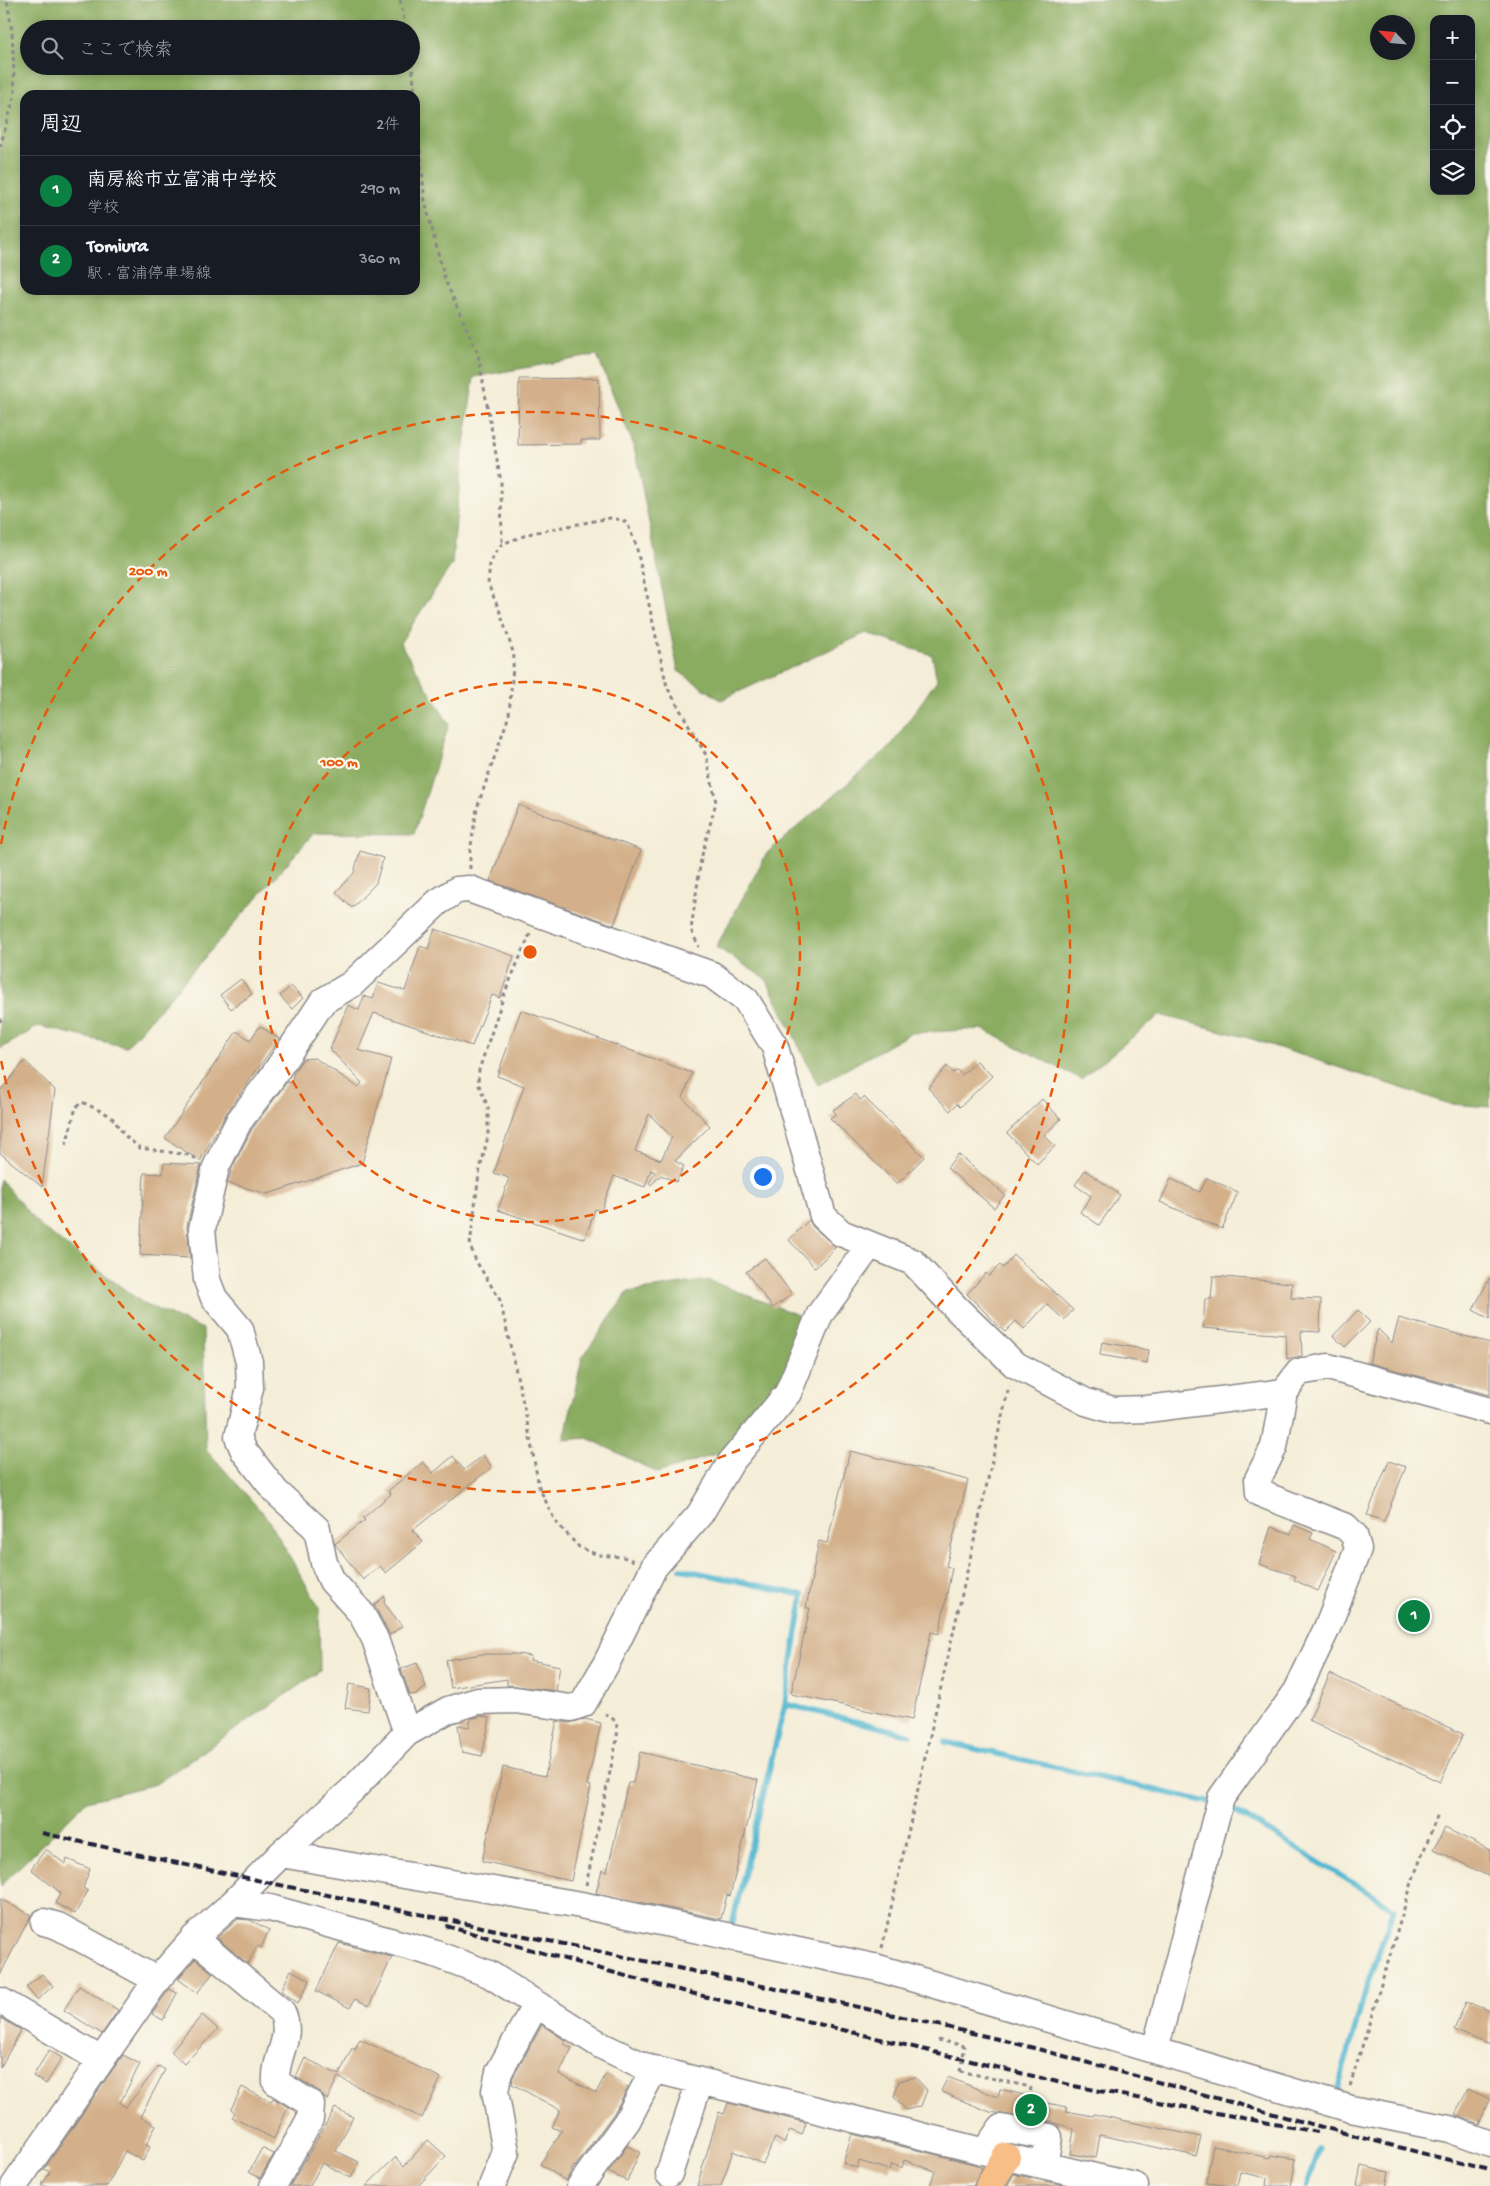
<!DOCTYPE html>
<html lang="ja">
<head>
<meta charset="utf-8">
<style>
	:root { --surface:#171b24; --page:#242831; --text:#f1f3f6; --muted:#9ea1a6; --line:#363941; --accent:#0b8043 }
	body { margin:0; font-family:"Gochi Hand","Klee One",sans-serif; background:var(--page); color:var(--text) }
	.controls { position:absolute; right:15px; top:15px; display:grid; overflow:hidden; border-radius:10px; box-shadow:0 2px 8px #0003 }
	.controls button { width:45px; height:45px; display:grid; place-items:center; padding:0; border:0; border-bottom:1px solid var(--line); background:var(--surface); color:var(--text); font:25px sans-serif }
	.compass { position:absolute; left:1370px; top:15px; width:45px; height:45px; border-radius:50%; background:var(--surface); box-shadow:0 2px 8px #0003; rotate:296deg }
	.you { position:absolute; left:762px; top:1176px; width:18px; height:18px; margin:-12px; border:4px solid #fff; border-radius:50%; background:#1a73e8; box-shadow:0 0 0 8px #1a73e833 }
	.badge { display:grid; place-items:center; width:32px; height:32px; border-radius:50%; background:var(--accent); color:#fff; font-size:16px; font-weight:700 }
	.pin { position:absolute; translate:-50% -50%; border:2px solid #fff; box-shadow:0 1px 5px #0006 }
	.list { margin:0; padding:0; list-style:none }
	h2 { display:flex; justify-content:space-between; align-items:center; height:65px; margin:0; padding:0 20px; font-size:21px }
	h2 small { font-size:16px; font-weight:400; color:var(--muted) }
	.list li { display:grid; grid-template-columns:32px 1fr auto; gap:15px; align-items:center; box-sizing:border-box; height:70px; padding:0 20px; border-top:1px solid var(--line) }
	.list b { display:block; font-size:19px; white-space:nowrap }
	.list p { margin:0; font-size:16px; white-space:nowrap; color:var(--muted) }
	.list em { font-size:16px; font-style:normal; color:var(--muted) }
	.icon { flex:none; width:28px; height:28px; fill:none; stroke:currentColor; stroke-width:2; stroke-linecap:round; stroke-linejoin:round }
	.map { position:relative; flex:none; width:1490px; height:2186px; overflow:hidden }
	.search { position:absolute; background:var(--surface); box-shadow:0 2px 8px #0003; left:20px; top:20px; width:400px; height:55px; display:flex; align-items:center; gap:12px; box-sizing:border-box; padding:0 18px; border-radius:28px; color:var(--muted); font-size:19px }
	.panel { position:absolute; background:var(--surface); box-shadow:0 2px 8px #0003; left:20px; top:90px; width:400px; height:205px; border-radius:15px }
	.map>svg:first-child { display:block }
</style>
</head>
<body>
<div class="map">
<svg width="1490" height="2186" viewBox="0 0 1490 2186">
	<rect width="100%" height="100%" fill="#fbf7ec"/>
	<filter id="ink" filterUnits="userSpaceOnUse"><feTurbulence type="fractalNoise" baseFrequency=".02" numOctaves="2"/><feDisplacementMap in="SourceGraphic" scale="10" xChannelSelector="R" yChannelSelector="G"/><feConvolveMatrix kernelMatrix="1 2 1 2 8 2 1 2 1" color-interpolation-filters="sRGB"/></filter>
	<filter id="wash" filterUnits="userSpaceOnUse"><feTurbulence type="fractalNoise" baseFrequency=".0096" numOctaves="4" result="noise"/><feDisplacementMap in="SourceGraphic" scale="20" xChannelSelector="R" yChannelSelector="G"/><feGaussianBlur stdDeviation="1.12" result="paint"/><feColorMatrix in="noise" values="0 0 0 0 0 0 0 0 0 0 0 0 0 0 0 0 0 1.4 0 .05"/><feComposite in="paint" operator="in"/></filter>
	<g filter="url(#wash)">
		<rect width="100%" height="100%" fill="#f4edd7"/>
		<path fill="#8aac60" stroke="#56674e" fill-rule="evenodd" d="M0,0H1490V1107L1450,1104L1249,1038L1160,1015L1081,1079L982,1029L911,1033L818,1085L766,979L716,947L767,853L891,746L937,680L932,655L866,633L721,700L678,671L634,446L597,355L474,377L462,458L452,564L400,643L449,724L414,834L314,833L126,1047L39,1026L0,1049ZM1434,19H1471V191H1434ZM1378,22H1408V52H1378ZM29,29H411V66H29ZM25,95H415V290H25Z
			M0,1179L40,1226L144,1304L203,1329L206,1449L268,1519L319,1607L320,1671L156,1784L87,1801L0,1886Z
			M708,1280L798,1315L806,1364L750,1443L658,1473L588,1438L564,1440L582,1358L628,1292Z"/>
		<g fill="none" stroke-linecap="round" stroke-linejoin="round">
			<path stroke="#52b7d1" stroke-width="5.5" d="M681,1569L803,1595L785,1704L731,1929
				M785,1704L911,1735
				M945,1742L1208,1802
				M1228,1807L1394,1908L1366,1989L1336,2095
				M1307,2186L1319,2150"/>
		</g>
		<g id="blocks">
			<path fill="#d3b08a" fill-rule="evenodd" d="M599,378L600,440H581V444L518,445L519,379Z
				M518,805L641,850L614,925L490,881Z
				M360,851L383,858L376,883L352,908L336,892L354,873Z
				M435,929L514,956L500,998L492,995L472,1046L374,1013L358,1050L391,1059L362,1163L268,1194L228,1183L232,1168L252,1129L287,1082L291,1083L294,1072L303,1059L315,1058L358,1087L362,1083L330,1049L348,1005L359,1010L364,996L373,999L378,983L405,991L420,946L428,949Z
				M241,979L252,994L231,1009L220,995Z
				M291,986L303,998L292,1009L280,996Z
				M521,1010L692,1073L683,1098L710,1126L675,1161L684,1166L676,1182L661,1175L651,1185L649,1184L655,1172L651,1170L645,1187L614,1176L601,1211L595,1209L585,1239L498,1210L509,1178L494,1173L524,1086L497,1076ZM649,1114L672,1137L661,1160L635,1151Z
				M260,1026L279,1039L227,1112L200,1161L165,1138L237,1031L250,1040Z
				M25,1061L55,1090L42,1187L0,1153V1091Z
				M977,1061L992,1076L960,1107L957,1104L950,1111L928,1088L947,1066L953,1073L957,1070L962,1075Z
				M856,1094L860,1100L864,1097L924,1157L897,1184L830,1118L836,1114L833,1110Z
				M1042,1099L1061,1119L1044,1135L1055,1146L1037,1164L1007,1133Z
				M958,1154L1005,1195L994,1208L947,1168Z
				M164,1163L201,1165L187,1226L190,1258L140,1255L144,1173L163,1174Z
				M1085,1170L1120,1195L1099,1225L1080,1212L1091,1196L1075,1185Z
				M1207,1178L1238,1192L1222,1229L1160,1202L1171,1179L1200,1192Z
				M809,1220L813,1227L836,1247L815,1268L789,1240Z
				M1014,1255L1073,1310L1064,1320L1047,1304L1024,1329L1016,1321L1005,1332L967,1294L986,1273L989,1276L1000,1265L1003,1268Z
				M765,1258L792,1294L773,1308L746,1272Z
				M1213,1276L1292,1283L1291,1298L1321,1299L1320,1332L1301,1331L1302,1356L1287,1359L1286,1335L1203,1328L1205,1299H1211Z
				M1490,1277V1319L1473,1310Z
				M1358,1310L1370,1322L1345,1347L1333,1336Z
				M1399,1318L1490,1343V1395L1369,1363L1378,1329L1392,1343Z
				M1102,1342L1149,1350L1147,1363L1100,1355Z
				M850,1451L968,1480L946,1566L952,1568L939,1634L931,1632L912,1720L791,1694L810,1608H806L819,1541L827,1543Z
				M483,1455L492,1467L413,1530L423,1542L386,1573L380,1566L363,1580L335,1544L365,1520L363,1518L391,1494L388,1491L423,1462L433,1473L453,1456L464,1470Z
				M1389,1461L1406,1467L1384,1521L1367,1515Z
				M1294,1525L1313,1533L1310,1539L1336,1551L1318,1591L1294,1580L1296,1576L1259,1564L1271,1527L1291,1534Z
				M385,1596L384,1603L402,1626L390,1635L374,1605Z
				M482,1654H516L531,1656L530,1660L560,1666L556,1691L507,1685V1679L451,1688L446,1660Z
				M417,1663L426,1687L417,1694L410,1695L401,1669Z
				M1330,1674L1463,1734L1440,1782L1309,1720Z
				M349,1684L371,1688L368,1711L345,1708Z
				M482,1716L490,1718L482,1756L462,1752L458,1725L469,1727L471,1719Z
				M585,1719L601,1723L587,1785L591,1786L571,1881L482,1861L503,1767L545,1776L557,1721L569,1723Z
				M640,1752L758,1780L730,1896L727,1895L721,1919L596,1893L602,1870L607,1872L628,1783H633Z
				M1445,1828L1490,1850V1877L1434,1849Z
				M46,1849L65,1864L67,1859L90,1869L83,1888L88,1891L75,1914L55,1903L61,1893L31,1869Z
				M0,1899L31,1915L0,1975Z
				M238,1919L250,1920L269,1930L261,1948L257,1946L248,1964L217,1938Z
				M339,1943L392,1957L369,2006L355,1999L350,2008L316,1991Z
				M195,1959L213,1973L197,1993L178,1979Z
				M291,1970L310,1980L298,2003L281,1991Z
				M42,1974L53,1986L37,2000L26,1987Z
				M79,1986L118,2010L102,2034L64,2010Z
				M169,1989L177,1993L163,2020L152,2014Z
				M1466,2002L1490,2011V2045L1454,2030Z
				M202,2015L218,2029L184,2064L171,2052Z
				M0,2018L21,2030L0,2068Z
				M542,2025L566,2041L564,2044L572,2048L559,2074L596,2093L606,2074L628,2087L614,2113L575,2167L574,2166L566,2181L540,2164L562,2131L552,2127L560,2110L512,2084L513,2077Z
				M360,2039L441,2078L422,2118L338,2077L327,2100L319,2091L296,2077L305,2058L339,2075L352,2048L355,2050Z
				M49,2050L62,2058L46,2084L33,2076Z
				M123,2055L140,2064L120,2103L126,2107L159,2066L165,2070L140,2117L156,2125L146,2145L150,2147L143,2161L125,2151L107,2186H41L50,2172L44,2169Z
				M915,2077L927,2090L921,2106L906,2110L894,2097L899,2081Z
				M948,2077L998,2097L1000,2089L1032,2097V2100L1067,2107L1066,2111L1093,2116L1094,2114L1201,2137L1196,2156L1100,2135L1096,2158L1070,2154L1074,2129L1052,2122L990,2112L958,2099L941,2091Z
				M242,2087L271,2102L273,2098L288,2107L274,2139L232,2117L235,2113L231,2109Z
				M1468,2089L1490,2099L1479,2124L1455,2115Z
				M728,2103L806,2123L802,2135L790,2130L784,2143L775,2138L763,2164L733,2151L721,2186H697L719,2112L724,2114Z
				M335,2108L353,2117L336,2151L359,2162L351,2178L322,2163L310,2186H290Z
				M852,2134L977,2165L982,2168L973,2186H930L935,2171L904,2160L902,2168L891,2164L889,2170L859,2161L857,2168L843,2163Z
				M428,2140L446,2156L418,2186H366L396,2157L404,2166Z
				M627,2146L640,2152L627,2181L608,2172Z
				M1213,2146L1270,2158L1271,2155L1296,2159L1291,2186H1266L1267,2178L1240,2172L1237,2186L1206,2183Z
				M262,2148L274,2154L260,2178L249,2172Z
				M1361,2166L1389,2172L1386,2186H1357Z
				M1014,2174L1067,2186H1007Z"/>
		</g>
	</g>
	<g filter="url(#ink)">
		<use href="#blocks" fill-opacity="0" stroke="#8b8889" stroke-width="1"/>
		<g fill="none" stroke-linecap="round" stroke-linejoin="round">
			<defs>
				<path id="minor" d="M407,1733L375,1639L361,1613L332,1581L324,1563L317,1529L276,1492L244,1451L238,1437L250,1388L249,1362L240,1329L214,1298L207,1280L202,1229L216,1167L239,1121L271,1079L323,1001L352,984L438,902L457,890L469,889L712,975L746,1000L775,1047L823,1216L841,1233L913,1262L955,1307L1014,1364L1086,1402L1113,1410L1147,1409L1284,1392
					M281,1854L581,1905L878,1968L1351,2109L1449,2129L1490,2144
					M233,1903L270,1908L433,1953L489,1974L602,2046L648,2068L1006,2157L1135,2186
					M44,1922L58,1926L157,1980
					M194,1938L282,2012C294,2038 274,2056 276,2082L311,2104L310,2119L273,2186
					M1,2001L101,2060
					M1155,2050L1221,1798L1297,1691L1327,1628L1358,1549L1354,1535L1346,1527L1259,1493L1258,1479L1274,1447L1284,1392L1299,1372L1328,1367L1490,1411
					M985,2151L1001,2128L1049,2137L1044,2165
					M669,2174L700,2081
					M14,2186L157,1980L194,1938L233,1903L281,1854L352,1790L407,1733L448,1710L478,1701L516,1700L571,1708L583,1704L606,1664L654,1567L700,1514L731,1462L788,1393L820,1314L870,1245
					M492,2186L506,2152L495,2091L499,2072L536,2004
					M580,2186L627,2121L654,2069"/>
				<path id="major" d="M989,2186L1006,2157"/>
			</defs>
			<use href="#minor" stroke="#8b8889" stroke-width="29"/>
			<use href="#major" stroke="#8b8889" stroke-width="30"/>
			<path stroke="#8b8889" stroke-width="3" stroke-dasharray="4 4" stroke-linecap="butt" d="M400,0L406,29
				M411,54L425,202L445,280L478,354L501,482L502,544
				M0,147L15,94L12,31L7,0
				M470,869V852L477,808L509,715L514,655L500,612L488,584L490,564L495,553L502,544L532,533L610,518L623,520L628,525L636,545L667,687L706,755L716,802L701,859L691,930L699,947
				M530,934L505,992L479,1070L478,1083L488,1107V1136L479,1174L470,1245L476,1261L500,1300L526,1416L539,1487L555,1521L579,1547L598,1555L623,1557L634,1561
				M0,1018L1,1024
				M66,1145L76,1107L82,1102L111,1116L125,1136L140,1148L189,1155L197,1159
				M586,1885L617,1739C618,1724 617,1719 603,1713
				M882,1948L1009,1386
				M938,2040L965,2046
				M960,2071L1030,2087L1029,2096
				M1350,2086L1414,1876L1438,1814"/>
			<use href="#minor" stroke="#fff" stroke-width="26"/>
			<use href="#major" stroke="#f7be87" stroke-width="28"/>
			<path stroke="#22223b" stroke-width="4" stroke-dasharray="8 4" stroke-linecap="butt" d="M42,1833C363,1906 686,1965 1006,2041C1052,2052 1098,2066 1143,2078C1259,2110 1374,2142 1490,2170
				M446,1926L662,1986L1074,2086L1317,2132"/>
			<path stroke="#8b8889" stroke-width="3" stroke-dasharray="4 4" stroke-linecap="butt" d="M960,2071L965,2046"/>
		</g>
	</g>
	<g fill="none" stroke="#e8590c" stroke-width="2.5" stroke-dasharray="9 6">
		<circle cx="530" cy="952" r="270"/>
		<path d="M1 844A540 540 0 1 1 1 1060"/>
	</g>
	<circle cx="530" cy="952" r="8" fill="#e8590c" stroke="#fbf7ec" stroke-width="2.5"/>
	<g font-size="15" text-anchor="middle" font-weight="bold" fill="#e8590c" stroke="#fbf7ec" stroke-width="4.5" stroke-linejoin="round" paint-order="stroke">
		<text x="148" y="575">200 m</text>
		<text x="339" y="766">100 m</text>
	</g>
</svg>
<div class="controls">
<button>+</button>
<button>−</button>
<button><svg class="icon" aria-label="locate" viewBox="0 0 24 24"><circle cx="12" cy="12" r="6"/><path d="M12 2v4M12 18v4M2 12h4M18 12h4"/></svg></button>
<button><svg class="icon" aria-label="layers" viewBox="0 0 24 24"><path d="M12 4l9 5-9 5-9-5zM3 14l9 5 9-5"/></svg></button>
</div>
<svg class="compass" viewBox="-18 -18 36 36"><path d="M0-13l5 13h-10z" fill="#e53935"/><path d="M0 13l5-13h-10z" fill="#9ea1a6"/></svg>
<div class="you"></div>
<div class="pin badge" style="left:1414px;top:1616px">1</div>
<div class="pin badge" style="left:1031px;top:2110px">2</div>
<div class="search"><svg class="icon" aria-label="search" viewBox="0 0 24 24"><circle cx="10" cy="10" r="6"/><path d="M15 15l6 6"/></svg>ここで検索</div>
<section class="panel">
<h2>周辺<small>2件</small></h2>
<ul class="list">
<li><span class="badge">1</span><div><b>南房総市立富浦中学校</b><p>学校</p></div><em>290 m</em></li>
<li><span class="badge">2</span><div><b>Tomiura</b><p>駅 · 富浦停車場線</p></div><em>360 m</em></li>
</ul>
</section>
</div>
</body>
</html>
